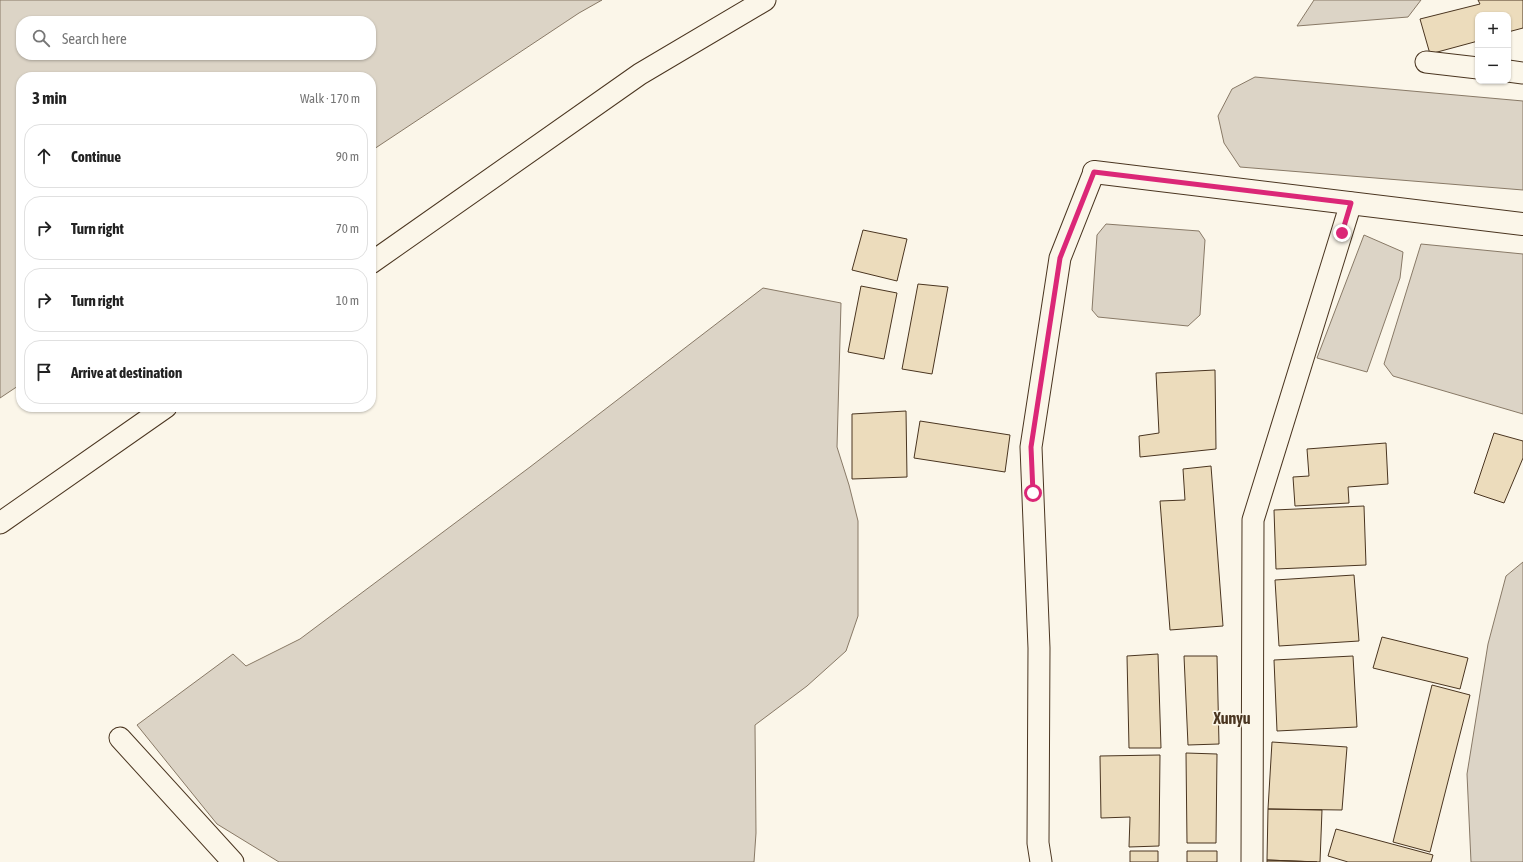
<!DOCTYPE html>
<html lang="en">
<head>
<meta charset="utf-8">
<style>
	:root { --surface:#fff; --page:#f6f6f6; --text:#222; --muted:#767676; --line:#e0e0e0 }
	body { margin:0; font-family:"Asap Condensed",sans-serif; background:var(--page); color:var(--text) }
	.controls { position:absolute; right:12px; top:12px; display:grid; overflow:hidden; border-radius:8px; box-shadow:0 1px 3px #0004 }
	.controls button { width:36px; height:36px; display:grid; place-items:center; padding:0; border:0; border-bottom:1px solid var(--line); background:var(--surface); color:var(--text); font:20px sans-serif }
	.stop { position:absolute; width:12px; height:12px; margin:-9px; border:3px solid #db2777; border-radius:50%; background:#fff }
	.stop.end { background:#db2777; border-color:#fff; box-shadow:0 1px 4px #0008 }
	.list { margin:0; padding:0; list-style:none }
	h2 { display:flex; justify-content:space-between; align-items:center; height:52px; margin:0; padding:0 16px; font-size:17px }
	h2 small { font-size:13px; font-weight:400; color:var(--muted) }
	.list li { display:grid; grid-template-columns:26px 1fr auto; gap:12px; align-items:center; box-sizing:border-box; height:64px; margin:0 8px 8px; padding:0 8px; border:1px solid var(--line); border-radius:16px }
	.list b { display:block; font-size:15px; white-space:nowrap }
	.list em { font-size:13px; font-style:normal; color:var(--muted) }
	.icon { flex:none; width:22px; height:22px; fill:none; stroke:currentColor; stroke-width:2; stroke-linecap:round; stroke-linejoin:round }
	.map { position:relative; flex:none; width:1523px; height:862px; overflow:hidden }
	.search { position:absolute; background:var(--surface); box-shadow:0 1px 3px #0004; left:16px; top:16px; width:360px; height:44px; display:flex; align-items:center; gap:10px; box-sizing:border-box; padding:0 14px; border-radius:16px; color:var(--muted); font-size:15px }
	.panel { position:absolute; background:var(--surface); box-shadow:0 1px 3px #0004; left:16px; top:72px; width:360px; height:340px; border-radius:16px }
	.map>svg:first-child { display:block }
</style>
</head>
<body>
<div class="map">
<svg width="1523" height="862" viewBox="0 0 1523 862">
	<rect width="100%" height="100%" fill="#fbf6e9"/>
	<path fill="#dcd4c6" stroke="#887966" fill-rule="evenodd" d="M0,0H602L579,13L371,151V77H21V384L0,398ZM21,21H371V55H21Z
		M1314,0H1421L1408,17L1297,26Z
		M1255,77L1523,101V190L1240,167L1224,143L1218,116L1232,89Z
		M1106,224L1199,231L1205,240L1200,315L1188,326L1098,317L1092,310L1097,235Z
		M1364,235L1403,252L1400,278L1367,372L1317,358Z
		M1421,244L1523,254V414L1393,376L1384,364Z
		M763,288L841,303L837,447L849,485L858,521V616L846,651L807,686L755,725L756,833L754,862H279L217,824L137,725L233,654L246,666L300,639L530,467Z
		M1523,562V862H1471L1467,774L1488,644L1506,576Z"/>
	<path fill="#ecdcbc" stroke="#4a3520" d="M1478,0H1523V28L1508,32V15H1478V41L1430,54L1420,19L1480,4Z
		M863,230L907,239L897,281L852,270Z
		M918,284L948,287L932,374L902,369Z
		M861,286L897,293L884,359L848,352Z
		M1215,370L1216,449L1140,457L1139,436L1159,433L1156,373Z
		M906,411L907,477L852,479V414Z
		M920,421L1010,435L1005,472L914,458Z
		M1494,433L1523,441V458L1504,503L1474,493Z
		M1386,443L1388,484L1348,487L1349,503L1295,506L1293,477L1309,476L1307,449Z
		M1211,466L1223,626L1170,630L1160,501L1185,500L1183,469Z
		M1364,506L1366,565L1276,569L1274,510Z
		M1354,575L1359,641L1279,646L1275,580Z
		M1382,637L1468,658L1460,689L1373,668Z
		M1158,654L1161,748H1129L1127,656Z
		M1184,656H1217L1219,744L1188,745Z
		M1353,656L1357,727L1277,731L1274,660Z
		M1432,685L1470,695L1430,852L1393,842Z
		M1272,742L1347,747L1342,810L1268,809Z
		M1186,753L1217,754L1216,843H1187Z
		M1160,755L1159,846L1129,847L1130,817L1101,818L1100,756Z
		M1268,809L1322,810L1320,862L1267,860Z
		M1336,829L1433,855L1431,862H1348L1328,856Z
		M1130,851H1158V862H1130Z
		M1187,851H1217V862H1187Z
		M1267,860L1317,862H1267Z"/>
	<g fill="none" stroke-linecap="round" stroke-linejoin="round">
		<defs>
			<path id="minor" d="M1426,62L1478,68
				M1508,71L1523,73
				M371,263L640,74L765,0
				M0,523L166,407
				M120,738L233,862
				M1041,862L1038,843L1039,648L1031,447L1060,258L1094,172
				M1252,862L1253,520L1351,203"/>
			<path id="tertiary" d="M1094,172L1523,224"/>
		</defs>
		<use href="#minor" stroke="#4a3520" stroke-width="23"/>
		<use href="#tertiary" stroke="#4a3520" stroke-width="24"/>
		<use href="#minor" stroke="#fbf6e9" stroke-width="21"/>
		<use href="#tertiary" stroke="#fbf6e9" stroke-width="22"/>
	</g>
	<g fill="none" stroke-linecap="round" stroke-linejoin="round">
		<path stroke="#db2777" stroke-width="5" d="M1033,493L1031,447L1060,258L1094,172L1351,203L1342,233"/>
	</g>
	<g text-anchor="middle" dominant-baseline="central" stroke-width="3" stroke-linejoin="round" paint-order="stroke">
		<g font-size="16" font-weight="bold" fill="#4a3520" stroke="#fbf6e9">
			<text x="1232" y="718">Xunyu</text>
		</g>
	</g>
</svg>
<div class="controls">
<button>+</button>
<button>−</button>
</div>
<div class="stop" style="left:1033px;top:493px"></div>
<div class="stop end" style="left:1342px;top:233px"></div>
<div class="search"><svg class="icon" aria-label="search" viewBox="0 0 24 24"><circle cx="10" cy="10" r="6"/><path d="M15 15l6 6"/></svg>Search here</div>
<section class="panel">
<h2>3 min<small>Walk · 170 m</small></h2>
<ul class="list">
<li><svg class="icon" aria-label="ahead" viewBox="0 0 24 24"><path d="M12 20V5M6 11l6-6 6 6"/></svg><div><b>Continue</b></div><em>90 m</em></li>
<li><svg class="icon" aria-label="right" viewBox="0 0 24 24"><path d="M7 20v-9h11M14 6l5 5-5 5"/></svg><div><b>Turn right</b></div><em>70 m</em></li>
<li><svg class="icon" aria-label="right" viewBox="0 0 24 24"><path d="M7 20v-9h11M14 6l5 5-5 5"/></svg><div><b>Turn right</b></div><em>10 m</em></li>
<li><svg class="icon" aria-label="arrive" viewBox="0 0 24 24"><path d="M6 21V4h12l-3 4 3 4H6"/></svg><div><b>Arrive at destination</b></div></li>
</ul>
</section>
</div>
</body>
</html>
